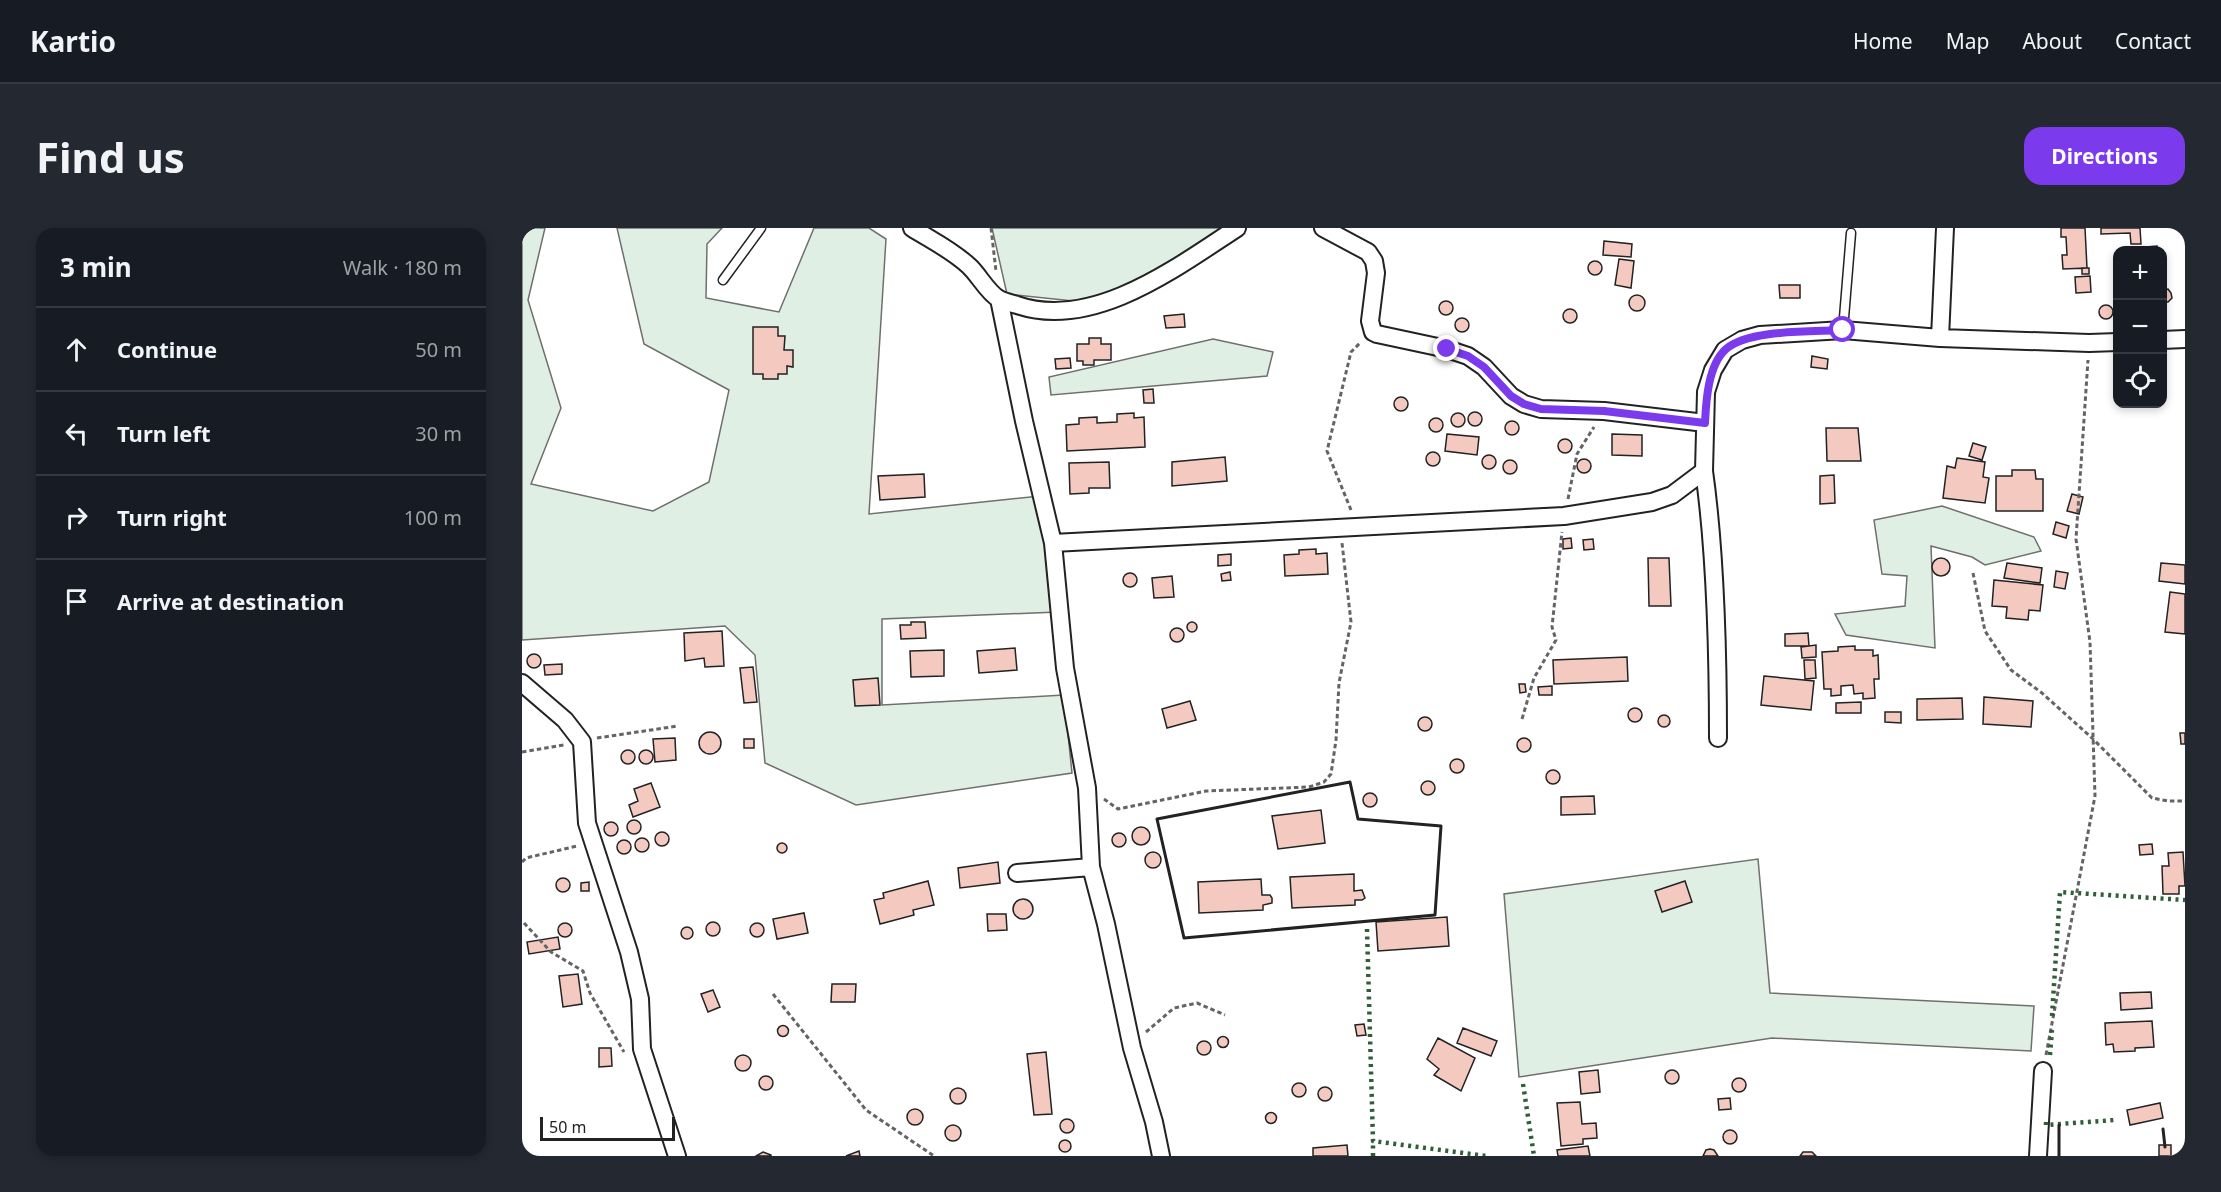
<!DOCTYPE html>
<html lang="en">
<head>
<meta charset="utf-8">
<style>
	:root { --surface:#171b24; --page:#242831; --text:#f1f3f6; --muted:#9ea1a6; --line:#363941; --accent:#7c3aed }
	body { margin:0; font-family:"Noto Sans",sans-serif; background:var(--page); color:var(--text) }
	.controls { position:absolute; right:18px; top:18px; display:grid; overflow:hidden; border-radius:12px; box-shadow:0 3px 9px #0003 }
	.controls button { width:54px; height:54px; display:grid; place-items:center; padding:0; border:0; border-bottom:2px solid var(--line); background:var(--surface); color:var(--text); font:30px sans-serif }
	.scale { position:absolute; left:18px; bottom:15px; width:135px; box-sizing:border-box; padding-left:6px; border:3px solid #222; border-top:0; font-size:16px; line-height:21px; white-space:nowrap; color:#222; -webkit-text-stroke:4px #fff; paint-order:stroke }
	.stop { position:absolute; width:18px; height:18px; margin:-14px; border:4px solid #7c3aed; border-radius:50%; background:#fff }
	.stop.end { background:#7c3aed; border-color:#fff; box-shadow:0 2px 6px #0008 }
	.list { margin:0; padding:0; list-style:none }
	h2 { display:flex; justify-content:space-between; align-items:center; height:78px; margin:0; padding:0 24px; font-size:26px }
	h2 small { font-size:20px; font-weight:400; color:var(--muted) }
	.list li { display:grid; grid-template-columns:39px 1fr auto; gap:18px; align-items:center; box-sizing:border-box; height:84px; padding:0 24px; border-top:2px solid var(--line) }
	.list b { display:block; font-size:22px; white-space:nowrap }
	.list em { font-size:20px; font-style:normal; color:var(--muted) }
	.icon { flex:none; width:33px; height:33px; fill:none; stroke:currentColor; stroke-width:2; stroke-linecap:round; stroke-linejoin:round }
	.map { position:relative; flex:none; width:1663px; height:928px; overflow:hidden; border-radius:18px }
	header { display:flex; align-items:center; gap:36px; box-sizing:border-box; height:84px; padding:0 30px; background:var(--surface); border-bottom:2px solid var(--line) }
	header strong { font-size:28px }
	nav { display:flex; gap:33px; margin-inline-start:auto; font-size:21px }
	.intro { display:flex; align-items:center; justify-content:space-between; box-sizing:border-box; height:144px; padding:0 36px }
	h1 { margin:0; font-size:42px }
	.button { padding:15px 27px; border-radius:18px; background:var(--accent); color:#fff; font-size:21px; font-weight:700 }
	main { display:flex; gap:36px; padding:0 36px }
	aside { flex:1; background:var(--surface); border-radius:18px; box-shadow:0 3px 9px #0003 }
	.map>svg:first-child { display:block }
</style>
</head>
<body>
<header>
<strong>Kartio</strong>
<nav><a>Home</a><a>Map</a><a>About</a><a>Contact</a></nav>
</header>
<div class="intro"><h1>Find us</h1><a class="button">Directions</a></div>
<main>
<aside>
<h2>3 min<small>Walk · 180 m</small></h2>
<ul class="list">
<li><svg class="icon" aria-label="ahead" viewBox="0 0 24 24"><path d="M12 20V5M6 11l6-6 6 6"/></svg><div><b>Continue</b></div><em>50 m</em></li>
<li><svg class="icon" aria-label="left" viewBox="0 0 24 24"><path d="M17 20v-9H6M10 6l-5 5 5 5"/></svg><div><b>Turn left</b></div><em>30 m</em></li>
<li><svg class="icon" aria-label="right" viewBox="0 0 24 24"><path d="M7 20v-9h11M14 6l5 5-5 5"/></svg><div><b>Turn right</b></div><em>100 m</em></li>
<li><svg class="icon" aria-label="arrive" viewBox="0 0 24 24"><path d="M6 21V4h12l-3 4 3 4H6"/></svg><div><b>Arrive at destination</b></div></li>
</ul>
</aside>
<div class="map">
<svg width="1663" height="928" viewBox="0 0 1663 928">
	<rect width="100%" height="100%" fill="#fff"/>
	<path fill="#e0efe3" stroke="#6f6f6f" stroke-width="1.5" d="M0,0H23L6,72L39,180L9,256L131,283L187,254L207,162L122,116L95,0H200L185,16L184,70L257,84L292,0H347L364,11L347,286L518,268L535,384L360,391V477L542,467L550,545L334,577L243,535L233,427L203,398L0,412Z
		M470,0H719L580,76L485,66Z
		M691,111L751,124L745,148L529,167L527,149Z
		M1420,278L1512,309L1519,323L1463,337L1450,329L1409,318L1413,420L1324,407L1313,386L1383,378L1385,348L1360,346L1352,292Z
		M1236,631L1248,765L1512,778L1509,823L1250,810L997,849L982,666Z"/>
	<path fill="#f3c9c0" stroke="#222" stroke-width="1.5" d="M1539,0H1563L1565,40L1541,41L1540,27H1545L1544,9H1539Z
		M1579,0H1618L1619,16H1609L1608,5L1579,6Z
		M1082,13L1110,16L1109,29L1081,27Z
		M1635,18V22H1624V19Z
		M1097,31L1112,33L1109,60L1093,57Z
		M1066 40a7 7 0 1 1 14 0a7 7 0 1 1-14 0Z
		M1560,40H1567V46H1560Z
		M1568,48L1569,64L1554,65L1553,49Z
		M1257,57H1278V70H1258Z
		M1646,61L1649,65L1650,70L1646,74H1641L1640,62Z
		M1107 75a8 8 0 1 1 16 0a8 8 0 1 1-16 0Z
		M917 80a7 7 0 1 1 14 0a7 7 0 1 1-14 0Z
		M1577 84a7 7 0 1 1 14 0a7 7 0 1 1-14 0Z
		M1041 88a7 7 0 1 1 14 0a7 7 0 1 1-14 0Z
		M662,86L663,99L644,100L642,88Z
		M933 97a7 7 0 1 1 14 0a7 7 0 1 1-14 0Z
		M231,99H256V108H263L262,122H271V139L265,138V146H256V151H241V146H231Z
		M567,110H579V116H589V132H572V137H561V133H555V116H567Z
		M1290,128L1306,131L1305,141L1289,139Z
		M548,130L549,140L534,141L533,131Z
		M631,161L632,175H622L621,162Z
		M872 176a7 7 0 1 1 14 0a7 7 0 1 1-14 0Z
		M946 191a7 7 0 1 1 14 0a7 7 0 1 1-14 0Z
		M612,185V190L622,189L623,219L545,223L544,197L557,196V190L575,189V195L595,194V186Z
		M929 192a7 7 0 1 1 14 0a7 7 0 1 1-14 0Z
		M907 197a7 7 0 1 1 14 0a7 7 0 1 1-14 0Z
		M983 200a7 7 0 1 1 14 0a7 7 0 1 1-14 0Z
		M1304,200H1336L1339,233H1305Z
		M925,206L957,209L955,227L923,223Z
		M1090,206L1120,207V228L1090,227Z
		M1036 218a7 7 0 1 1 14 0a7 7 0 1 1-14 0Z
		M1451,215L1464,219L1460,232L1447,228Z
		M904 231a7 7 0 1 1 14 0a7 7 0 1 1-14 0Z
		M960 234a7 7 0 1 1 14 0a7 7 0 1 1-14 0Z
		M703,229L705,253L650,258V234Z
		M1435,230L1463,234L1461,249L1467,250L1463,275L1421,270L1425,238L1433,240Z
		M1055 238a7 7 0 1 1 14 0a7 7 0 1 1-14 0Z
		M981 239a7 7 0 1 1 14 0a7 7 0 1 1-14 0Z
		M587,234L588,260H567V265L548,266L547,235Z
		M1490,242H1513L1514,251H1521V283H1474V248H1490Z
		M402,246L403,269L358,272L356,248Z
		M1312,247L1313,275L1298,276V248Z
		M1550,266L1561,269L1557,286L1545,283Z
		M1534,294L1547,298L1544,310L1531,306Z
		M1049,310L1050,320L1041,321V311Z
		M1071,311L1072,321L1062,322L1061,312Z
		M794,321V326L805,325L806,346L763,348L762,327L777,326V322Z
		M709,326V337L696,338V327Z
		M1126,330H1147L1149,378H1127Z
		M1410 339a9 9 0 1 1 18 0a9 9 0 1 1-18 0Z
		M1485,335L1520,340L1518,355L1482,350Z
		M1639,335L1663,337V356L1637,353Z
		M1534,343L1546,345L1543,361L1532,359Z
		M708,344L709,352L700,353L699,346Z
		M601 352a7 7 0 1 1 14 0a7 7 0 1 1-14 0Z
		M650,348L652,369L632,370L630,350Z
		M1472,352L1521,357L1518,383L1507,382L1506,392L1484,390L1485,379L1470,378Z
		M1648,364L1663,366V406L1643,404Z
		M665 399a5 5 0 1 1 10 0a5 5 0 1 1-10 0Z
		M389,394H403L404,410L379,411L378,397H389Z
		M648 407a7 7 0 1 1 14 0a7 7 0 1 1-14 0Z
		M200,403L202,438L183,439L182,430L163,433L162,405Z
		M1286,405L1287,418H1263V406Z
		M1294,417V429L1280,430L1279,419Z
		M1333,418V422H1351V428L1356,427L1357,451H1352L1353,470L1341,471V465L1332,466L1331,457L1319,458V467L1309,468V461H1302L1300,424L1316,423V419Z
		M493,420L495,442L457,445L455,423Z
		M422,422V448L389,449L388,423Z
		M5 433a7 7 0 1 1 14 0a7 7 0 1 1-14 0Z
		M1105,429L1106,453L1032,456L1031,432Z
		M1282,432H1293L1294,450L1283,451Z
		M40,436V446L23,447L22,437Z
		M231,439L235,474L222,475L218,440Z
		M1242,448L1292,453L1289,482L1239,477Z
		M356,450L358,477L333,478L331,452Z
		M997,456H1003L1004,464L998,465Z
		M1030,458V467H1017L1016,459Z
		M1462,469L1511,473L1509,499L1461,496Z
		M1440,470L1441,491L1395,492V471Z
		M668,473L674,492L645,500L640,481Z
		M1339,474V485H1314V475Z
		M1106 487a7 7 0 1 1 14 0a7 7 0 1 1-14 0Z
		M1363,484H1379V495L1363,494Z
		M1136 493a6 6 0 1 1 12 0a6 6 0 1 1-12 0Z
		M896 496a7 7 0 1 1 14 0a7 7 0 1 1-14 0Z
		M177 515a11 11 0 1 1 22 0a11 11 0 1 1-22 0Z
		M1658,505H1663V516H1659Z
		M153,510L154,532L133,534L131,511Z
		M995 517a7 7 0 1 1 14 0a7 7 0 1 1-14 0Z
		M222,511H232V520H222Z
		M117 529a7 7 0 1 1 14 0a7 7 0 1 1-14 0Z
		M99 529a7 7 0 1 1 14 0a7 7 0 1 1-14 0Z
		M928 538a7 7 0 1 1 14 0a7 7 0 1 1-14 0Z
		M1024 549a7 7 0 1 1 14 0a7 7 0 1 1-14 0Z
		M899 560a7 7 0 1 1 14 0a7 7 0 1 1-14 0Z
		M129,555L138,579L111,589L107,577L116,573L112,561Z
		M841 572a7 7 0 1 1 14 0a7 7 0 1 1-14 0Z
		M1072,568L1073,586L1039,587V569Z
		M799,582L803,615L756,621L750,588Z
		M105 599a7 7 0 1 1 14 0a7 7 0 1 1-14 0Z
		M82 601a7 7 0 1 1 14 0a7 7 0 1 1-14 0Z
		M610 608a9 9 0 1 1 18 0a9 9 0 1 1-18 0Z
		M133 611a7 7 0 1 1 14 0a7 7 0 1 1-14 0Z
		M590 612a7 7 0 1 1 14 0a7 7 0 1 1-14 0Z
		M113 617a7 7 0 1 1 14 0a7 7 0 1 1-14 0Z
		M95 619a7 7 0 1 1 14 0a7 7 0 1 1-14 0Z
		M255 620a5 5 0 1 1 10 0a5 5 0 1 1-10 0Z
		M1630,616L1631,626L1618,627L1617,617Z
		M623 632a8 8 0 1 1 16 0a8 8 0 1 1-16 0Z
		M1661,624L1663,658H1657V666H1641L1640,638H1647L1646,625Z
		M476,634L478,655L438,660L436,640Z
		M832,646V663L840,662L843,670L840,672H833V677L770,680L768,649Z
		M34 657a7 7 0 1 1 14 0a7 7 0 1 1-14 0Z
		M739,651L740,667H748L750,670V675L741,677V682L677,685L676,654Z
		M406,653L412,677L391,682L392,687L358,696L352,672L362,670L361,665Z
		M1163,653L1170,674L1140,684L1133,663Z
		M67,654V663H59V655Z
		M491 681a10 10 0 1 1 20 0a10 10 0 1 1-20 0Z
		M282,685L286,705L255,711L251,691Z
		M465,686H484L485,702L466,703Z
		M925,689L927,718L856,723L854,694Z
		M184 701a7 7 0 1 1 14 0a7 7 0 1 1-14 0Z
		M228 702a7 7 0 1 1 14 0a7 7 0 1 1-14 0Z
		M36 702a7 7 0 1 1 14 0a7 7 0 1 1-14 0Z
		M159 705a6 6 0 1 1 12 0a6 6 0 1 1-12 0Z
		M36,709L38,721L7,726L5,714Z
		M56,746L60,776L41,779L37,748Z
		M310,756H334L333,774H309Z
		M191,762L198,779L186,784L179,766Z
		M1629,764L1630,780L1599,782L1598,765Z
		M1630,793L1632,819L1613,820V823L1592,824L1591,816L1584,817L1583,795Z
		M842,796L844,807L835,808L833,797Z
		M255.5 803a5.5 5.5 0 1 1 11 0a5.5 5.5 0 1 1-11 0Z
		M941,800L975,813L969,828L935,815Z
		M695.5 814a5.5 5.5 0 1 1 11 0a5.5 5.5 0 1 1-11 0Z
		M916,810L953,830L939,863L912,847L917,841L905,831Z
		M675 820a7 7 0 1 1 14 0a7 7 0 1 1-14 0Z
		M77,820H89L90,838L77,839Z
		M524,824L530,886L512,887L505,826Z
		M213 835a8 8 0 1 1 16 0a8 8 0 1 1-16 0Z
		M1143 849a7 7 0 1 1 14 0a7 7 0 1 1-14 0Z
		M1076,842L1078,864L1059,866L1057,844Z
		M237 855a7 7 0 1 1 14 0a7 7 0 1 1-14 0Z
		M1210 857a7 7 0 1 1 14 0a7 7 0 1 1-14 0Z
		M770 862a7 7 0 1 1 14 0a7 7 0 1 1-14 0Z
		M796 866a7 7 0 1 1 14 0a7 7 0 1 1-14 0Z
		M428 868a8 8 0 1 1 16 0a8 8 0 1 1-16 0Z
		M1208,870L1209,881L1197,882L1196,871Z
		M1058,874L1060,896L1074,895L1075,910L1061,911V916L1039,918L1035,875Z
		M1638,875L1641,890L1608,897L1605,882Z
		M385 889a8 8 0 1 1 16 0a8 8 0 1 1-16 0Z
		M743.5 890a5.5 5.5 0 1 1 11 0a5.5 5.5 0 1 1-11 0Z
		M538 898a7 7 0 1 1 14 0a7 7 0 1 1-14 0Z
		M423 905a8 8 0 1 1 16 0a8 8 0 1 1-16 0Z
		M1201 909a7 7 0 1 1 14 0a7 7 0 1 1-14 0Z
		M537 918a6 6 0 1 1 12 0a6 6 0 1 1-12 0Z
		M825,917L826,928H791V920Z
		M1637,917H1649V928H1637Z
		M1066,918L1068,928H1036L1035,922Z
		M1188,921L1192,922L1196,928H1181L1184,922Z
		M337,923L338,928H324Z
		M241,924L249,927V928H234Z
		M1281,924H1290L1294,928H1278Z"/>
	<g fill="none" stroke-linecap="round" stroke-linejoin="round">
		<defs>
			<path id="service" d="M201,52L239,0
				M1321,102L1329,5"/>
			<path id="minor" d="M390,0C409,12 430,22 447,38C457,47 465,64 477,71C482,74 489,75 495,77C571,103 655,39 715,0
				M801,0L846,24L852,33L854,45L848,93L851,104L855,106L925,121L946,128L962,139L989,168L1002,176L1019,181L1082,183L1183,195
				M477,71L502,193L531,315
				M1418,110L1423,0
				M1640,112L1663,111
				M1182,243C1194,328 1196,423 1196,510
				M0,455L43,492L60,514L65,595L107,724L118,771L120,821L155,928
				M495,645L569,639
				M639,928L632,894L610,820L584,696L569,639L565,560L543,440L531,315L1042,288L1130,274L1150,267L1182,243L1184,164L1191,142L1203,122L1220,112L1238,107L1321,102L1418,110L1567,115L1596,114
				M1516,928L1521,843"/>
		</defs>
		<use href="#service" stroke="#222" stroke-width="11"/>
		<use href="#minor" stroke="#222" stroke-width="20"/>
		<path stroke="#646464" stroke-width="3" stroke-dasharray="4.5 3" stroke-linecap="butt" d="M469,0L474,43
			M1046,271L1055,226L1072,199
			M829,282L805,223L829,124L839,114
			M1451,345L1463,403L1489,442L1520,465L1571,511L1630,570L1646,573H1663
			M1000,491L1012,450L1034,412L1030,399L1040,304
			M75,510L156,498
			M0,524L42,517
			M582,571L596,581L684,563L787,559L802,554L809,546L814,512L817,455L829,394L820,315
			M0,634L4,630L55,618
			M2,695L29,724L61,743L68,765L102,824
			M251,766L344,882L412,928
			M624,804L652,780L675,775L703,787
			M1524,827L1573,568L1568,414L1554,311L1566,132"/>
		<use href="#service" stroke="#fff" stroke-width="8"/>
		<use href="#minor" stroke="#fff" stroke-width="16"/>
		<path stroke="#2f5e38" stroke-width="4.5" stroke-dasharray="3 4.5" stroke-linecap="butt" d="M845,701L851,913L964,928
			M1530,788L1538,664L1663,672
			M1528,827L1530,802
			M1001,856L1012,928
			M1524,894V897L1593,892
			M851,928V913"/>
		<path stroke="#222" stroke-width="3" d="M828,554L836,591L919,598L913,687L662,710L635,591Z
			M1641,901L1643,919
			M1537,928V897"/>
	</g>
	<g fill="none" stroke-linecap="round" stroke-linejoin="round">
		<path stroke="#7c3aed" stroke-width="8" d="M925,121L946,128L962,139L989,168L1002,176L1019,181L1082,183L1183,195C1184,173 1186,137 1204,121C1227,101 1291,104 1321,102"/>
	</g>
</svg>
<div class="controls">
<button>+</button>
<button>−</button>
<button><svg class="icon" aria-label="locate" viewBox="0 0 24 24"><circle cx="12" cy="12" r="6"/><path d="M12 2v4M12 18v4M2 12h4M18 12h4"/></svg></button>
</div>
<div class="scale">50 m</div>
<div class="stop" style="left:1321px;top:102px"></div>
<div class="stop end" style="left:925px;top:121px"></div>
</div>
</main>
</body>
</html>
